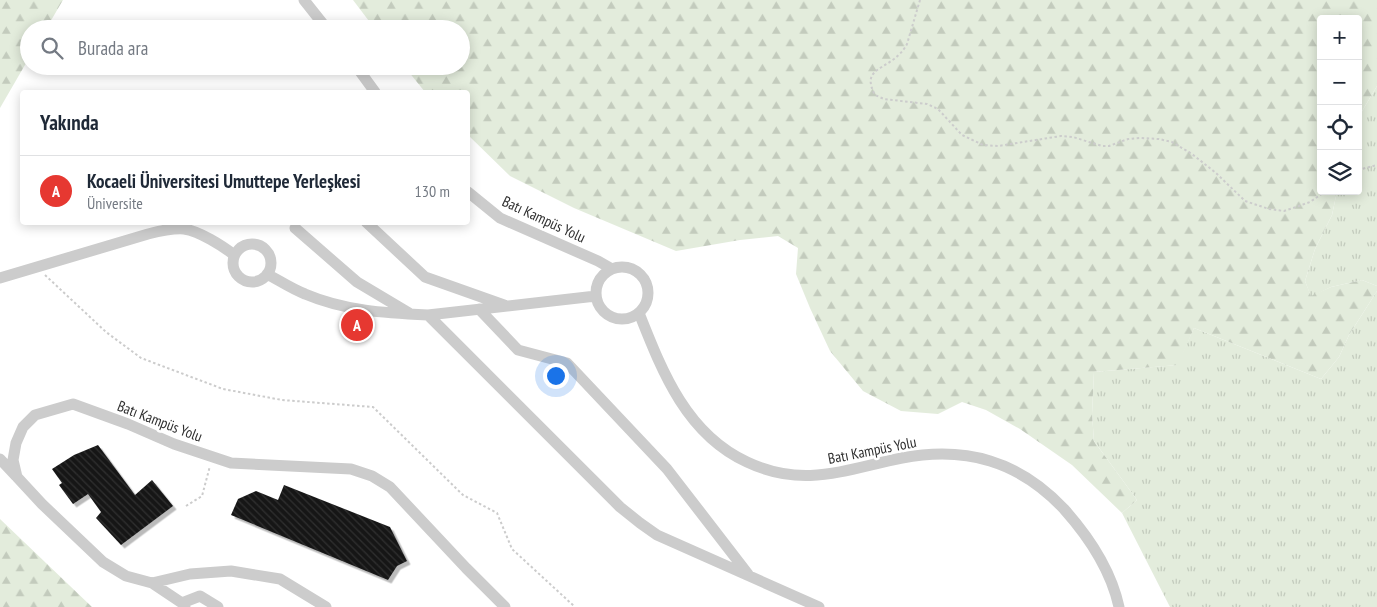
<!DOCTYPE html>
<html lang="tr">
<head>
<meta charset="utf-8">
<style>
	:root { --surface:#fff; --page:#f2f2f3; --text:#1f2937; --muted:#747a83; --line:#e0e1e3; --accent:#e63831 }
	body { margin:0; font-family:"PT Sans Narrow",sans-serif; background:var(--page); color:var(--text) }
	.controls { position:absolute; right:15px; top:15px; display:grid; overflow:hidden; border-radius:5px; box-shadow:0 2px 12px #0003 }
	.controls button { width:45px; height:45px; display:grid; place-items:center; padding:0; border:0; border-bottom:1px solid var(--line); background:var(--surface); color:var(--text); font:25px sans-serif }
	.you { position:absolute; left:555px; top:375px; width:18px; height:18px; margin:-12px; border:4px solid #fff; border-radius:50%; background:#1a73e8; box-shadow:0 0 0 8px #1a73e833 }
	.badge { display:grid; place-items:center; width:32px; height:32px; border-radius:50%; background:var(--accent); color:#fff; font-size:16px; font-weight:700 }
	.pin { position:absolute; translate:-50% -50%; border:2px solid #fff; box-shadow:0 1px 5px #0006 }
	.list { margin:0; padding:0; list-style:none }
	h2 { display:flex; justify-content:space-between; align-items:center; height:65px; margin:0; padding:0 20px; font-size:21px }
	h2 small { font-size:16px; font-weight:400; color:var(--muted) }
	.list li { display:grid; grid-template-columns:32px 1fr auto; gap:15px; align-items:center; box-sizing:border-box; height:70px; padding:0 20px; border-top:1px solid var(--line) }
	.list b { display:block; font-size:19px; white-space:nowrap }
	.list p { margin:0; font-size:16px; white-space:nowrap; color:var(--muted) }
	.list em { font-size:16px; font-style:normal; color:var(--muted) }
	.icon { flex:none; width:28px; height:28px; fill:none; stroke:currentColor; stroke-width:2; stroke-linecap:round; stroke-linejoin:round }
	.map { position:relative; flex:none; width:1377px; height:607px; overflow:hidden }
	.search { position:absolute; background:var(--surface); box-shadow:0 2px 12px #0003; left:20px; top:20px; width:450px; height:55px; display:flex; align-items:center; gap:12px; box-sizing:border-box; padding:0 18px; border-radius:28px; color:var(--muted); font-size:19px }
	.panel { position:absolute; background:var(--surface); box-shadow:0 2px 12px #0003; left:20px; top:90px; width:450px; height:135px; border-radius:5px }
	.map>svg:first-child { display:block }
</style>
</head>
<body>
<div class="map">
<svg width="1377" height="607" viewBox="0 0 1377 607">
	<defs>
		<pattern id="grass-tufts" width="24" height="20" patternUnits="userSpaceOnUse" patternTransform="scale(1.25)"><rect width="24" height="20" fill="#e3ecdc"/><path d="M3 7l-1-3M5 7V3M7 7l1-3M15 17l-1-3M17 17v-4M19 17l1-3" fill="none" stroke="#c3cbbd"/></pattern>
		<pattern id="forest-firs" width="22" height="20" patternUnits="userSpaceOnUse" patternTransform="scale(1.25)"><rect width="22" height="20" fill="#e3ecdc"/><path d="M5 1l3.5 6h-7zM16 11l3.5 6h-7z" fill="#c3cbbd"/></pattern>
		<pattern id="building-back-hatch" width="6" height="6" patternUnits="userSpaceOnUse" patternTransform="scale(1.25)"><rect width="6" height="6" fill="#161616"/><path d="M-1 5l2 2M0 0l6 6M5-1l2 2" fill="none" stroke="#303030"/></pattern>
		<filter id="shadow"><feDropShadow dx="3.5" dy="3.5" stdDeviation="0" flood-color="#0004"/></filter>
	</defs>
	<rect width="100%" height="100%" fill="#fff"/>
	<path fill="url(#grass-tufts)" d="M1377,86V286L1362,280L1331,287L1311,297L1305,281L1315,249L1332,215L1337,191H1358V118Z
		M1377,291V607H1170L1122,513L1137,500L1094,441L1092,414L1094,372L1177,365L1194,328L1321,379L1339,357L1349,335Z"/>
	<path fill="url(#forest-firs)" d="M0,0H63L46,29H29V58L0,108Z
		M353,0H1377V86L1358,118V19H1321V191H1337L1332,215L1315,249L1305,281L1311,296L1331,287L1362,280L1377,286V291L1349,335L1339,357L1321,379L1194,328L1178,365L1094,372L1092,414L1094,441L1137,500L1122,513L1072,465L1020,429L986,410L962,402L938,414L901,411L863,391L830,351L810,308L796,274L798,248L778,236L740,240L676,251L574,208L510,176L468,135V92H425L404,66H461V29H375Z
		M0,519L92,607H0Z"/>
	<path fill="url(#building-back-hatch)" filter="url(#shadow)" d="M98,445L135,495L152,480L173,506L121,545L96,518L101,512L88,494L73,504L59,485L62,483L52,469L74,455Z
		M284,485L390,527L407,561L397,566L388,580L231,515L238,499L256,491L278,500Z"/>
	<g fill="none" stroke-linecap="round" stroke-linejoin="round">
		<path stroke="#ccc" stroke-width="2" stroke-dasharray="2.5 2.5" stroke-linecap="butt" d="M920,0L907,44C904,50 899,55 894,59C878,71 863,72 875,95L884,99L927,104L938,109L962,135L983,145L998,146L1061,136L1073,137L1102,146H1109L1128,139L1140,138L1159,139L1172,142L1192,154L1216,173L1245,201L1269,209L1284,211L1296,207L1310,202L1326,191
			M1358,170L1377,165
			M45,275L106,332L141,358L223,389L282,400L373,407L463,495L497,513L512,549L575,607
			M186,506L202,496L210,466"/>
		<path stroke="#ccc" stroke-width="11" d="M304,0L327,29
			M356,66L375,92
			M468,192L500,218L598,261L612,269
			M366,222L425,277L504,305
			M295,228L357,282L409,313
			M233 263a19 19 0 1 1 38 0a19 19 0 1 1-38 0Z
			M596 293a26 26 0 1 1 52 0a26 26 0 1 1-52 0Z
			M267,274C280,281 292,289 305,294C345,311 385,313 428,315
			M0,278L148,234C160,231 172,228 184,229C199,231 223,246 234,255
			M596,296L428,315L620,507L640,523L657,535L819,607
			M479,309L518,350L567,363L667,469L748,574
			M639,313C662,371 686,434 747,462C804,489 846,469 902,458C966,446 1019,461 1064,509C1089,537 1111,570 1119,607
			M0,459L16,476
			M152,583L190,574L231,571L280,579L326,607
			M182,603L200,596L218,607
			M185,607L182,603L152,583L126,576L103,562L42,504L17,477L13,460L16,443L23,427L35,415L73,404L128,424L174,444L231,463L351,469L372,476L390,487L466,568L505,607"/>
	</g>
	<g text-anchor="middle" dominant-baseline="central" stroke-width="5" stroke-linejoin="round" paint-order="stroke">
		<g font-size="15" fill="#2f2f2f" stroke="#fff">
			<text transform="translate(544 219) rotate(25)">Batı Kampüs Yolu</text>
			<text transform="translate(160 421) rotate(21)">Batı Kampüs Yolu</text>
			<text transform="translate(872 450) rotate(-11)">Batı Kampüs Yolu</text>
		</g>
	</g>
</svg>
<div class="controls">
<button>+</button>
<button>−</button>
<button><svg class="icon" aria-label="locate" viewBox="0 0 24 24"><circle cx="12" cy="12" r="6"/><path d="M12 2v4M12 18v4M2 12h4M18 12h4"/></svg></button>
<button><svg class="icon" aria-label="layers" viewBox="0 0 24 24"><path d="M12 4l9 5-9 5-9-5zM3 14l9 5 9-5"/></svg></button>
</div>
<div class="you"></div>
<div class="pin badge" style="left:357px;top:325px">A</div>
<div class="search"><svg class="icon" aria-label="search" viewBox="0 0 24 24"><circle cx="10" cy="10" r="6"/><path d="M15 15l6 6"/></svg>Burada ara</div>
<section class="panel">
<h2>Yakında<small></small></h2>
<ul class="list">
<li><span class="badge">A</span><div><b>Kocaeli Üniversitesi Umuttepe Yerleşkesi</b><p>Üniversite</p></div><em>130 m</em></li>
</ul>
</section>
</div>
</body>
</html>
